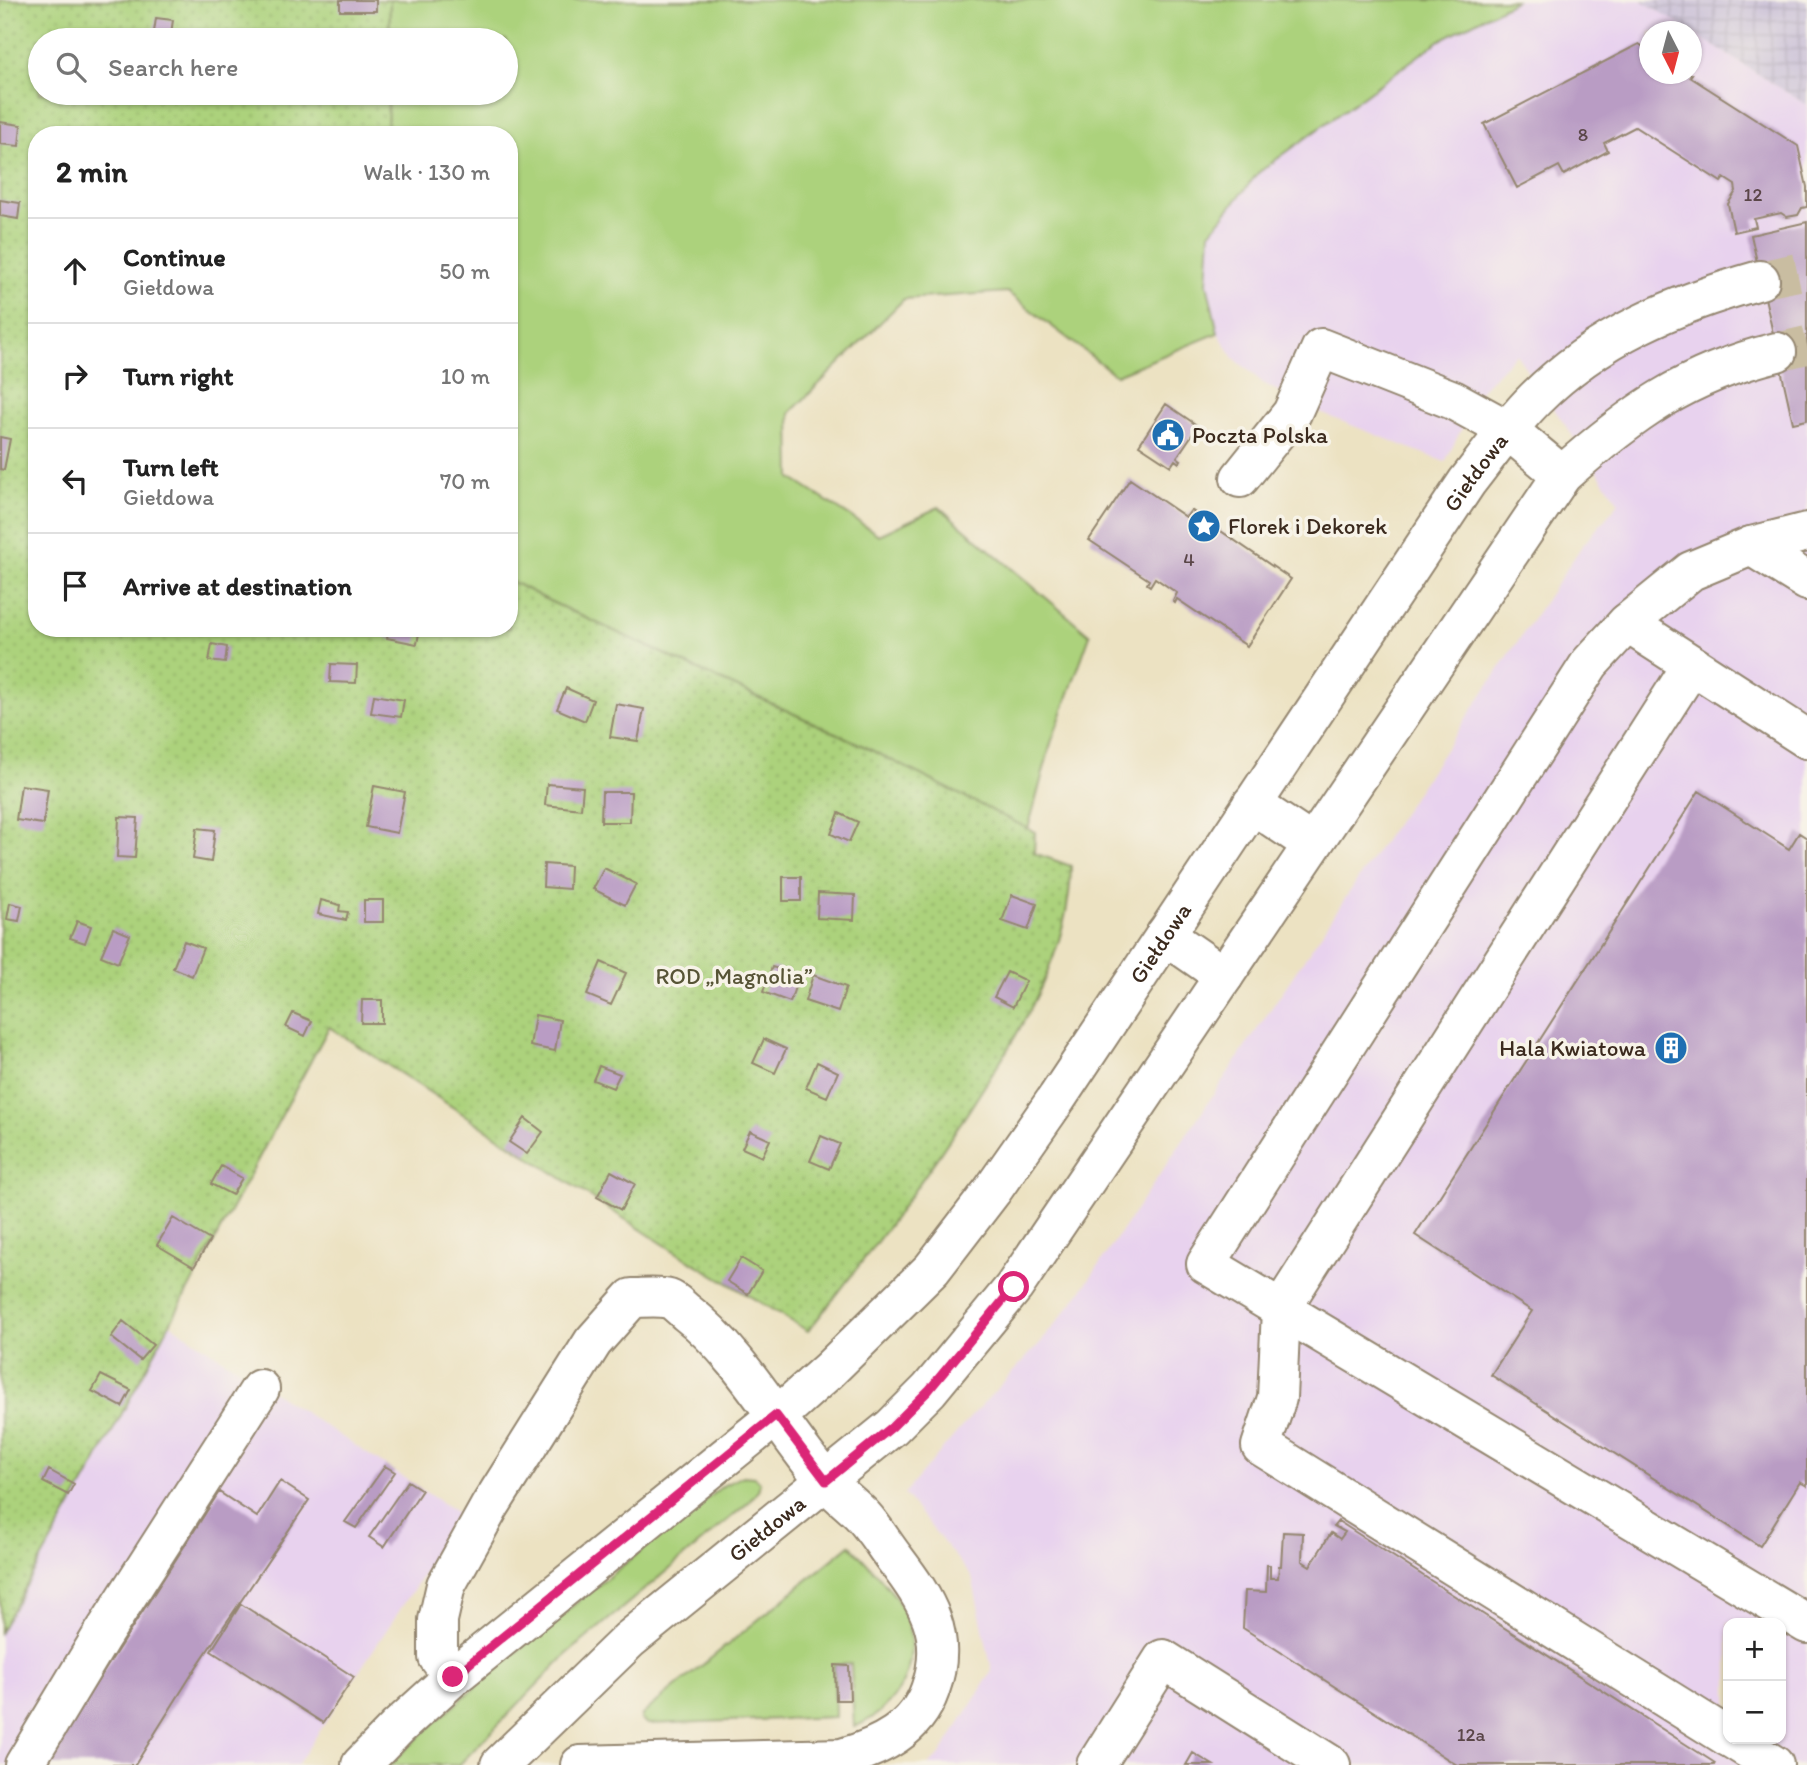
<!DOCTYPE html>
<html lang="en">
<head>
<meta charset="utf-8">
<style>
	:root { --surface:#fff; --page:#f2f2f2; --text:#222; --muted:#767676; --line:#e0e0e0 }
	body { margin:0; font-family:Itim,sans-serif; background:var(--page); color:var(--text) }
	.controls { position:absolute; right:21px; bottom:21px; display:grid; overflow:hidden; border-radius:14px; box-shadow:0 2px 5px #0004 }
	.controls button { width:63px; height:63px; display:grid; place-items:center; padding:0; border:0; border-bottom:2px solid var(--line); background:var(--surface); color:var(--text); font:35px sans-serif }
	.compass { position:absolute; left:1639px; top:21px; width:63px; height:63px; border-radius:50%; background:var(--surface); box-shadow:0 2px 5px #0004; rotate:174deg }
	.stop { position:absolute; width:21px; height:21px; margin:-16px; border:5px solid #db2777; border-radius:50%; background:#fff }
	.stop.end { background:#db2777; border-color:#fff; box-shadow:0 2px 7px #0008 }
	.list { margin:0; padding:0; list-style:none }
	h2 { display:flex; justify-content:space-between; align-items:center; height:91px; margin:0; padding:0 28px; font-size:30px }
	h2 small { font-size:23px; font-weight:400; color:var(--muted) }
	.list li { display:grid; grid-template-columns:46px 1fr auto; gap:21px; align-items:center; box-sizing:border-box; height:105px; padding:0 28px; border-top:2px solid var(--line) }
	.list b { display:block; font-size:26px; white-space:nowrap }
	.list p { margin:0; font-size:23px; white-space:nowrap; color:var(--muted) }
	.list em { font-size:23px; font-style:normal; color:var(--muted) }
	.icon { flex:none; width:38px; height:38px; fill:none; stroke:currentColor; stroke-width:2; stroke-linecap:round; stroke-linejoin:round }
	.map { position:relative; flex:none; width:1807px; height:1765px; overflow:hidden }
	.search { position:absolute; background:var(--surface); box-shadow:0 2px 5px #0004; left:28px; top:28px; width:490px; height:77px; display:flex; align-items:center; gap:18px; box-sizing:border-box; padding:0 24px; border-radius:38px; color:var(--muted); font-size:26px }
	.panel { position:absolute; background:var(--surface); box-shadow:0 2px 5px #0004; left:28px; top:126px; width:490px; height:511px; border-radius:28px }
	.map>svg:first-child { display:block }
</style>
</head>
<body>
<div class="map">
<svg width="1807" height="1765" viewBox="0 0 1807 1765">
	<defs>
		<pattern id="industrial-grid" width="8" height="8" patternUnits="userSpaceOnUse" patternTransform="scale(1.75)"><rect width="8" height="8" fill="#c9bfd7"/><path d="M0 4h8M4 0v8" fill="none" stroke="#aea4b8"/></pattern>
		<pattern id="garden-dots" width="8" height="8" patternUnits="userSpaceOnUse" patternTransform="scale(1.75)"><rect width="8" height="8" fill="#acd27c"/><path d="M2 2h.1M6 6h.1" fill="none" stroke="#95b46b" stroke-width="1.8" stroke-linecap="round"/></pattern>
	</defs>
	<rect width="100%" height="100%" fill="#f7f3e8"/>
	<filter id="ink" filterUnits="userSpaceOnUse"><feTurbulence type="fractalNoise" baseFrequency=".0143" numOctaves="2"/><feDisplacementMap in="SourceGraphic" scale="14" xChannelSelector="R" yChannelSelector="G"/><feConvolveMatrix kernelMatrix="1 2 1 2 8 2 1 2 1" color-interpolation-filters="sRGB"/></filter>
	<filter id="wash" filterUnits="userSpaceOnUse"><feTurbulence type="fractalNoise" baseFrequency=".00686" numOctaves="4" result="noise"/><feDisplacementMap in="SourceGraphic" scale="28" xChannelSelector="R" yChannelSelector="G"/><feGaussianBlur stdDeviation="1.57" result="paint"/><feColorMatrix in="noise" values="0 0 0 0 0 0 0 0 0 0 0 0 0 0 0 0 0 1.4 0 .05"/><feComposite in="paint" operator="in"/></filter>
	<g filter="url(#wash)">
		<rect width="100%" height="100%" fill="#ece2c2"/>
		<path fill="#e8d2ee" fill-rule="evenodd" d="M1517,0H1641L1691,31L1650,32V74H1692V32L1807,105V1765H928L940,1755L992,1671L972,1577L904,1494L965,1423L1041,1342L1080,1293L1582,546L1619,503L1516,354L1481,390L1445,462L1308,408L1263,383L1234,358L1218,333L1207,283L1210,233L1259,173L1440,40ZM1728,1623H1781V1739H1728Z
			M170,1324L462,1516L297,1765H0V1632L89,1475Z"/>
		<path fill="url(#industrial-grid)" d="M1641,0H1807V105L1692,32Z"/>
		<path fill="#acd27c" stroke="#747e4d" stroke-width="2" d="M390,0H1517L1440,40L1258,173L1210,233L1207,283L1218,333L1116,375L1007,292L904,299L790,413L791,478L879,535L939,507L1090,635L1051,743L1028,829L857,743L549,601L509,580V135H387L388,93H506V40H389Z
			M743,1476L754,1477L760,1483L758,1491L748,1503L566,1655L459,1765H389C494,1665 610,1576 724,1485Z
			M850,1545C865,1562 883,1579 896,1598C928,1646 906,1707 854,1727L851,1664L834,1665L835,1717L648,1724L641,1720L642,1715L651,1707Z"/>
		<path fill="url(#garden-dots)" stroke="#747e4d" stroke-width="2" d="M0,0H390L389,40H40V93H388L387,135H37V628H509V580L549,601L857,743L1035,832L1034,853L1071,866C1070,958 1016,1037 968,1112C918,1188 865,1260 808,1331L674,1251L329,1027L89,1475L0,1632Z"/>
		<g id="blocks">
			<path fill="#b99cc4" d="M340,0H376V11H340Z
				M156,18L173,20L171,34L154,32Z
				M1639,44L1650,51V74H1692L1690,77L1798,146L1807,187V207L1802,208L1798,215L1787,217L1781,213L1754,219L1756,227L1734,232L1728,204L1736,191L1735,185L1724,178L1721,182L1635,127L1604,143L1608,151L1564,175L1559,166L1517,188L1484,124Z
				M0,122L21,125L19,146L0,144Z
				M0,200L20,203L18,219L0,216Z
				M1807,222V420L1793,423L1751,235Z
				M1166,404L1198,426L1177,457L1181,460L1179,463L1175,460L1171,466L1139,445Z
				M0,437L10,439L4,470L0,469Z
				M1130,479L1186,517L1191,510L1194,512L1189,519L1204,530L1209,523L1291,579L1247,646L1177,599L1175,603L1173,601L1177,593L1155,578L1150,586L1147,584L1149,580L1089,540Z
				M389,628H420L417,644L387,638Z
				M212,644L227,647L225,663L209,661Z
				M331,664L357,665L356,683L330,682Z
				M566,688L593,700L585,721L557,709Z
				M374,695L404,700L401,717L371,713Z
				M616,704L644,709L638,741L610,737Z
				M547,784L583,787L581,809L545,805Z
				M21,785L48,789L43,824L16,820Z
				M374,786L405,792L397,833L366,827Z
				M1699,791L1789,849L1799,833L1807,838V1486L1800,1482L1760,1546L1491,1375L1532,1311L1415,1235Z
				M602,792H631L630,822H601Z
				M839,813L858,822L849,842L831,834Z
				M119,817L138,818L135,858L117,857Z
				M197,828L215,830L211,862L193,859Z
				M544,864L570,866L569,889L543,887Z
				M604,868L636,884L625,905L593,889Z
				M783,877H801V901H783Z
				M818,893L855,895L854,920L817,918Z
				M1012,895L1037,904L1028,930L1002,921Z
				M321,900L340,905L339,911L348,912L346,920L318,914Z
				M364,900H383V922H364Z
				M10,903L22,906L19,921L7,919Z
				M77,921L91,926L85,943L70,938Z
				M113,928L130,935L118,963L101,956Z
				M184,941L203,948L192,976L173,968Z
				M601,962L626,973L611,1005L587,995Z
				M772,967L799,975L790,1002L763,992Z
				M1007,972L1026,981L1013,1007L994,997Z
				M813,975L846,987L838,1012L805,1001Z
				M362,1000H382V1023H361Z
				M293,1013L312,1021L305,1036L286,1027Z
				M535,1015L560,1020L555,1051L530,1046Z
				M764,1039L786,1049L775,1073L753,1063Z
				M817,1062L838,1072L827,1097L806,1088Z
				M599,1066L620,1074L613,1088L593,1080Z
				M525,1118L543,1132L527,1154L509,1142Z
				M750,1131L770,1140L762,1157L742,1148Z
				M821,1136L840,1144L829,1169L810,1161Z
				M221,1166L242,1178L232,1195L211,1184Z
				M611,1171L635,1184L621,1210L597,1197Z
				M173,1218L210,1240L194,1267L157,1245Z
				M741,1258L762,1271L748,1294L727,1281Z
				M123,1321L153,1345L140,1360L111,1337Z
				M101,1375L131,1390L122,1407L92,1391Z
				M385,1466L395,1472L356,1528L345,1522Z
				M49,1470L74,1484L68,1495L43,1482Z
				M280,1481L309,1500L197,1666L135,1765H44L219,1492L257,1517Z
				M408,1481L422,1490L384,1547L369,1537Z
				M1338,1521L1715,1763L1714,1765H1457L1243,1628L1245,1591L1266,1592L1267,1565H1270V1578H1278L1279,1566H1281L1283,1532L1303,1533L1302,1561L1310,1566L1331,1533L1340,1539L1345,1532L1334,1526Z
				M241,1604L354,1677L323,1723L211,1651Z
				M835,1665L849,1666L850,1700H836Z
				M1193,1753L1213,1765H1186Z"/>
		</g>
	</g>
	<g filter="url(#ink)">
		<use href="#blocks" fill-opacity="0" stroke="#948670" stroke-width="2"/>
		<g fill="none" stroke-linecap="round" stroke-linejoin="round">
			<path stroke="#c9bda1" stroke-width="38" stroke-dasharray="38 19" stroke-linecap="butt" d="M1760,280L1807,270
				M1777,352L1807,345"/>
			<defs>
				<g id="minor">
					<path d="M1240,478L1292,413L1321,348L1453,400L1508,430L1562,475"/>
					<path d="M1807,532L1751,546L1691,571L1627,623L1590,663L1206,1264L1807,1624"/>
					<path d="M1751,546L1807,581"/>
					<path d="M1627,623L1807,739"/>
					<path d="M1692,665L1281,1309L1277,1398L1261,1446L1728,1737"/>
					<path d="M1252,804L1312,844"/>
					<path d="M1165,935L1224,976"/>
					<path d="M453,1677L438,1657V1620L446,1585L490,1506L593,1342L632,1298C643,1298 659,1296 669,1299C675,1301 681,1308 686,1312C740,1353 780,1427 824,1479C836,1493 851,1503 863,1516C875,1529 884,1545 895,1559C926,1600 950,1635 930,1690C916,1730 880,1747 842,1758L580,1765"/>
					<path d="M1732,1739L1774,1765"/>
					<path d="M24,1765L101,1637L260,1389"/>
					<path id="s1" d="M361,1765L398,1727L453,1677L791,1404L828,1371L932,1269L992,1191L1057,1098L1467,482C1489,454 1510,424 1535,399C1599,335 1675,304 1760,280"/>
					<path id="s2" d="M500,1765L629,1640L892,1427L929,1390L1014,1287L1562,475C1631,414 1686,374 1777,352"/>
					<path d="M1096,1765L1163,1659L1331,1765"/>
				</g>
			</defs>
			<use href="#minor" stroke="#948670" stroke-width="42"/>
			<use href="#minor" stroke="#fff" stroke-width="38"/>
		</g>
	</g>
	<g fill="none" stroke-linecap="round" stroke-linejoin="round" filter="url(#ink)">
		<path stroke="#db2777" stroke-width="9" d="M453,1677L776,1415L826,1481L892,1427L929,1390L1014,1287"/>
	</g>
	<defs>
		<symbol id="civic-disc" viewBox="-11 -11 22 22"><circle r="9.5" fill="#1f6fb2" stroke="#f7f3e8"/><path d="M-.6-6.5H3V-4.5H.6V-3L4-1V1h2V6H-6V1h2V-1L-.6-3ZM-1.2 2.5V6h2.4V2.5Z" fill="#fff"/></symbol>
		<symbol id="sight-disc" viewBox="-11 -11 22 22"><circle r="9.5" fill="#1f6fb2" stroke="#f7f3e8"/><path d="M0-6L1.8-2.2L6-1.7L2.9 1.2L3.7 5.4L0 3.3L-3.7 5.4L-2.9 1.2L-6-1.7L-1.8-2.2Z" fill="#fff"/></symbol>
		<symbol id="building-disc" viewBox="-11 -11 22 22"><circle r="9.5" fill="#1f6fb2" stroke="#f7f3e8"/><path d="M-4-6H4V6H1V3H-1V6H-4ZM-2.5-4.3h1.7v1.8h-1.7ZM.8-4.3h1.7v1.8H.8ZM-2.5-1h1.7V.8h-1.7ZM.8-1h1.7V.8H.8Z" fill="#fff"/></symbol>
	</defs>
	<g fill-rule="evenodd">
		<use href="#civic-disc" x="1149" y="416" width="38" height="38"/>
		<use href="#sight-disc" x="1185" y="507" width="38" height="38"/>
		<use href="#building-disc" x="1652" y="1029" width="38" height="38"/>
	</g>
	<g text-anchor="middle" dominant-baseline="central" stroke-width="7" stroke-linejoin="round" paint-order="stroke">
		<g font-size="19" fill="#5a4648">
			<text x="1583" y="134">8</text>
			<text x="1753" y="194">12</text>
			<text x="1189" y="559">4</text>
			<text x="1471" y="1734">12a</text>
		</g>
		<g font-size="23" fill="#3b2a1e" stroke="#f7f3e8" text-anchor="start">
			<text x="1192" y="435">Poczta Polska</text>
			<text x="1228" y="526">Florek i Dekorek</text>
			<text x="1646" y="1048" text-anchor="end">Hala Kwiatowa</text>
		</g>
		<g font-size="23" fill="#3b2a1e" stroke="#f7f3e8">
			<text stroke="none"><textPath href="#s1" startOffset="1722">Giełdowa</textPath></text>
			<text stroke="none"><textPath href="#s1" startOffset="1155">Giełdowa</textPath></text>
			<text stroke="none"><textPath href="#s2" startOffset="357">Giełdowa</textPath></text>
		</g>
		<g font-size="23" fill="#575436" stroke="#f7f3e8">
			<text x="734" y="976">ROD „Magnolia”</text>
		</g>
	</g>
</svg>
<div class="controls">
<button>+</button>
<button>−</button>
</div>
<svg class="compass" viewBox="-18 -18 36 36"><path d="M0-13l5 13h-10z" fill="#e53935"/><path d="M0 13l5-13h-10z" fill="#767676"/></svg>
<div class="stop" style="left:1014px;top:1287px"></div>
<div class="stop end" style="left:453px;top:1677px"></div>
<div class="search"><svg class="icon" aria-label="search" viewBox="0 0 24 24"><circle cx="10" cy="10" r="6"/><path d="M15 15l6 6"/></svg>Search here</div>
<section class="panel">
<h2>2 min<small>Walk · 130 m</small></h2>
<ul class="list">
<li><svg class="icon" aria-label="ahead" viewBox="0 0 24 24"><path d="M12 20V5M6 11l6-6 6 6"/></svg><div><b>Continue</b><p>Giełdowa</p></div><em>50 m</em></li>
<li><svg class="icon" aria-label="right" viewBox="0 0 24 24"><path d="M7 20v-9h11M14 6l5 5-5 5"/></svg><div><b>Turn right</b></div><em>10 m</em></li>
<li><svg class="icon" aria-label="left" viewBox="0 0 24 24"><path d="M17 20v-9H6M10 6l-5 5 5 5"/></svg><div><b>Turn left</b><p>Giełdowa</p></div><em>70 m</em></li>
<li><svg class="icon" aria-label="arrive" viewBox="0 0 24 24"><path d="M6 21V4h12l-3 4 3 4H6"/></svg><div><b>Arrive at destination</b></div></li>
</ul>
</section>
</div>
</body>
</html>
